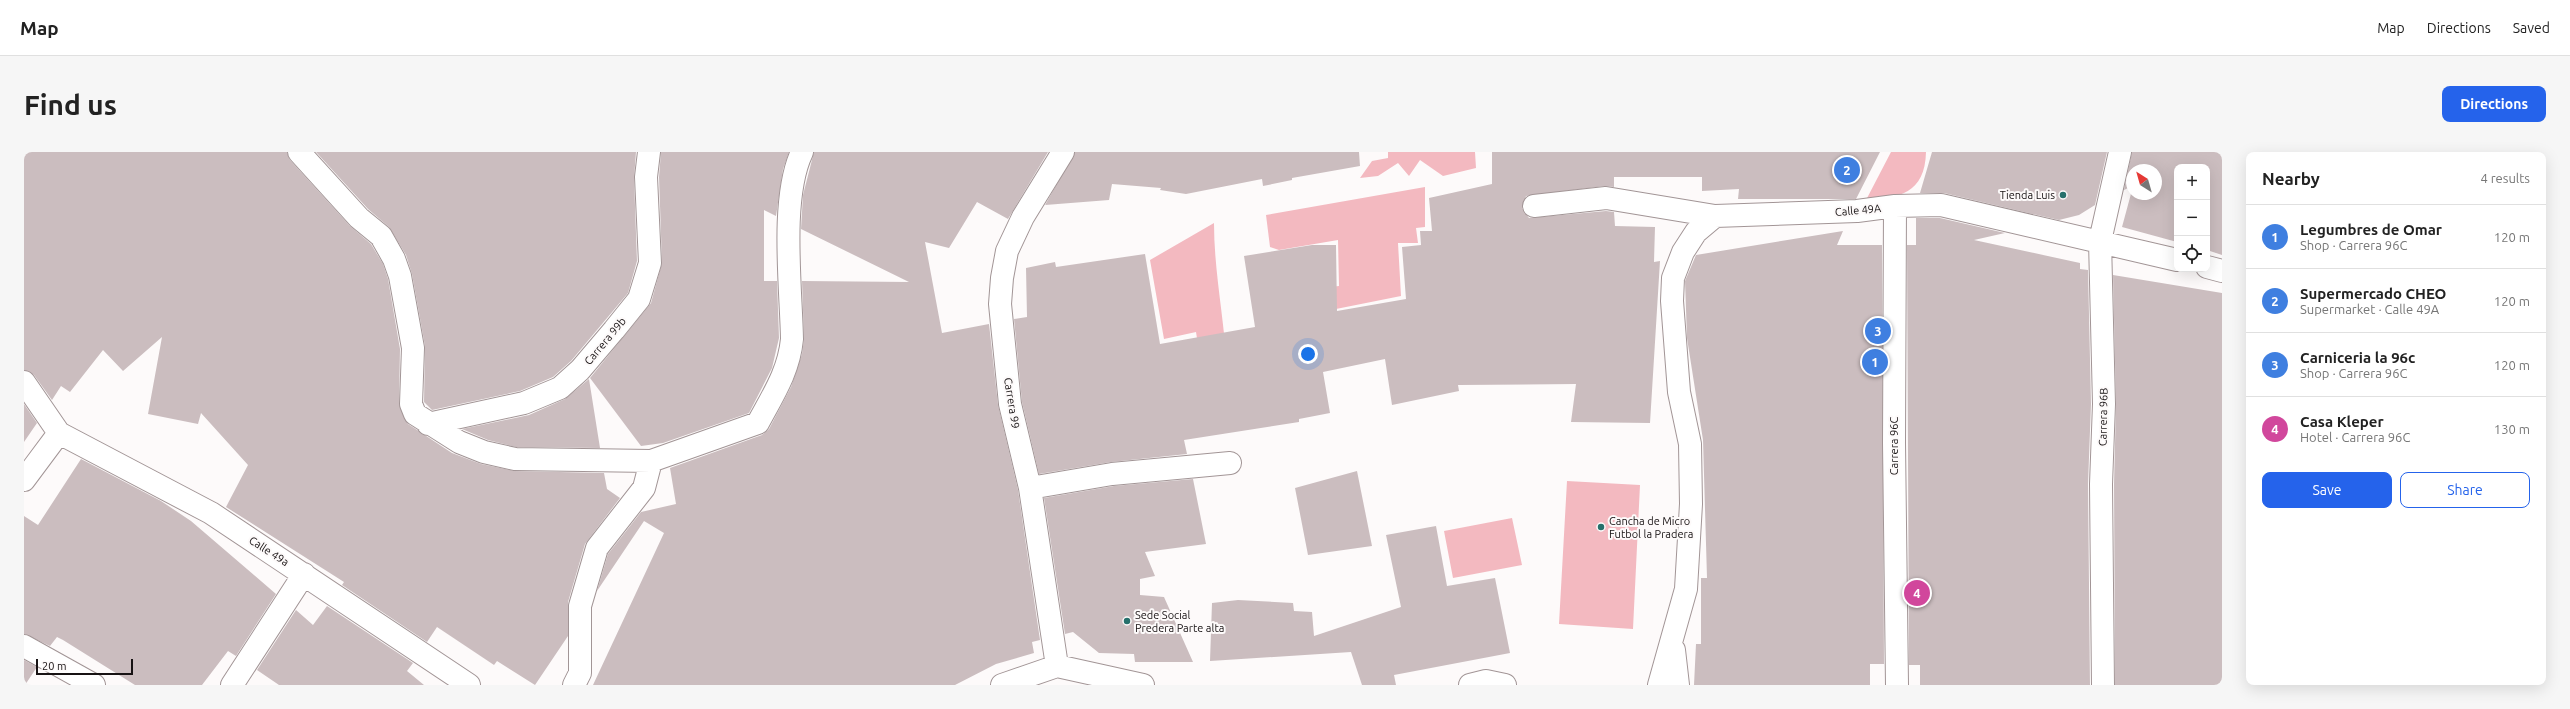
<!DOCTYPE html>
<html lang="en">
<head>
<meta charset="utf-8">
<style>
	:root { --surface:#fff; --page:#f6f6f6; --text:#222; --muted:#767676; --line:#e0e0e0; --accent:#2563eb }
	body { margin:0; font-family:Ubuntu,sans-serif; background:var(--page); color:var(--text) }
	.controls { position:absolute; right:12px; top:12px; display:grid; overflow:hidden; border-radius:8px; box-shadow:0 4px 16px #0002 }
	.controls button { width:36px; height:36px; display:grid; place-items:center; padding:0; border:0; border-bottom:1px solid var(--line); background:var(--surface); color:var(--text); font:20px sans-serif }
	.compass { position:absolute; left:2102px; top:12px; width:36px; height:36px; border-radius:50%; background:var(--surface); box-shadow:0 4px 16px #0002; rotate:323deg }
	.scale { position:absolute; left:12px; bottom:10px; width:97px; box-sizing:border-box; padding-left:4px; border:2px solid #171213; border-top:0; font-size:11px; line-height:14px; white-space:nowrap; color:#171213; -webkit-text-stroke:3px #fdfafa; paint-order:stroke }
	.you { position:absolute; left:1284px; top:202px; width:14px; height:14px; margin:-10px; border:3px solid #fff; border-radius:50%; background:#1a73e8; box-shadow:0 0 0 6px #1a73e833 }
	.badge { display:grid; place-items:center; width:26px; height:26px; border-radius:50%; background:var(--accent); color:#fff; font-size:13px; font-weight:700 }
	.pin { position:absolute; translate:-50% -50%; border:2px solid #fff; box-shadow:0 1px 4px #0006 }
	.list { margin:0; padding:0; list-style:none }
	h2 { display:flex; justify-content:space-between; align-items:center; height:52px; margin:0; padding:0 16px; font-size:17px }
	h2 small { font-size:13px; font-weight:400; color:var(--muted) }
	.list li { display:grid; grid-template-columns:26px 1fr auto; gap:12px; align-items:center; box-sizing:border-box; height:64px; padding:0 16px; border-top:1px solid var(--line) }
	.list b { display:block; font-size:15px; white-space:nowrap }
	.list p { margin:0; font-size:13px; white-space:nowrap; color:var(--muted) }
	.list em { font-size:13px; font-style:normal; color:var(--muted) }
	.actions { display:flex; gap:8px; padding:12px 16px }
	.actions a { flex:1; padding:9px 0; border:1px solid var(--accent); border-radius:8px; text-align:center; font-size:14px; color:var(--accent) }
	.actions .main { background:var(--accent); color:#fff }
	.icon { flex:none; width:22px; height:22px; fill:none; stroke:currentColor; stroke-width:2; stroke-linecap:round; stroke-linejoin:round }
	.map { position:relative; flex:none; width:2198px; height:533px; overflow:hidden; border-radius:8px }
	header { display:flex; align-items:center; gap:24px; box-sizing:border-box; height:56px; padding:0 20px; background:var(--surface); border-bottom:1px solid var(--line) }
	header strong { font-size:19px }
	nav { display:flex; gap:22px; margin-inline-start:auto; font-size:14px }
	.intro { display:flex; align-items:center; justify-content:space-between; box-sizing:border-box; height:96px; padding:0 24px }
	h1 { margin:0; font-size:28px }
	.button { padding:10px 18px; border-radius:8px; background:var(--accent); color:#fff; font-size:14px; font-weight:700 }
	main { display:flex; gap:24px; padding:0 24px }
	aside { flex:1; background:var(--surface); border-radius:8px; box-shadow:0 4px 16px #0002 }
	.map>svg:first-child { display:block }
</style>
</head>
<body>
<header>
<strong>Map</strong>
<nav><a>Map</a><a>Directions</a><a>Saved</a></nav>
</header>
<div class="intro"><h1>Find us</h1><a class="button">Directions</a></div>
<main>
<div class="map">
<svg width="2198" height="533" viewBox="0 0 2198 533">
	<rect width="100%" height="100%" fill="#fdfafa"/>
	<path fill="#f3b9c0" d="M1364,0H1451L1452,16L1419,24L1396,8L1385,24L1374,11L1354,24L1336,26L1348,9L1364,6Z
		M1867,0H1902C1901,42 1875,45 1841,50Z
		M1401,35V75L1392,76L1394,91H1374L1377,144L1262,167L1260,140L1315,134L1314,88L1255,98L1246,95L1242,63Z
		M1190,71C1190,119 1200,166 1203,215L1178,218L1172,180L1140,187L1126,108Z
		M1543,329L1616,333L1609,477L1535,472Z
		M1488,366L1498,413L1429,426L1420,379Z"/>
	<path fill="#cbbdbf" d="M0,0H263L266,8L326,74L347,92L359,112L364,127L376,197L375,252L384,272L428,301L457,312L491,319L580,321L583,337L596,346L561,392L544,450V484L511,533L473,509L470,513L413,475L403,490L318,433L320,430L202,355L224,313L177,261L174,272L124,262L138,185L99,219L79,198L46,240L37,234L28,248L10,223L0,218Z
		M292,0H612L610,26L613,109L604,141L547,209L529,225L496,239L408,258L400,250L401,194L388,122L382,103L365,75L344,57Z
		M637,0H765L759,17L752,64L740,58V129H753L755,186L748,216L725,261L639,291L617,294L566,226L627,151L638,111L635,25Z
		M790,0H1024L984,67L953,50L925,96L901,90L918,181L965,172L974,253L994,338L1016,488L1008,490L1010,501L972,512L931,533H569L640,381L620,369L573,439L584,402L617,360L652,352L646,316L738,283L745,277L767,235L778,202L780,187L778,129L885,130L777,77L779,43Z
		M1051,0H1335L1336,14L1268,26V28L1239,34L1238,27L1162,42L1136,38L1137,36L1088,32L1085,48L1021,53Z
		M1468,0H1856L1832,47H1714L1715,37L1678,39V25H1590V35L1581,34L1502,44L1498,56L1505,66L1582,59L1590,60L1591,74L1631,75L1630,110L1636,109L1626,271L1547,270L1552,232L1434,233L1435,239L1368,253L1361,207L1299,220L1306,261L1275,267V270L1160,288L1163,302L1087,310L1015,322L998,250L990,167L1003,165L1002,116L1031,110L1032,115L1121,102L1136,192L1231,175L1220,104L1288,93H1312L1313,159L1382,147L1378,95L1397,93L1396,79H1408L1405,46L1468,32Z
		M1908,0H2083L2071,53L2055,63L2035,68L1920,41H1896Z
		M2108,0H2198V103L2183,98V15H2153V90L2098,75L2108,38V42H2132V18H2108V34L2100,38Z
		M1892,66H1916L1981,81L1950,88L2056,111V117L2064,118L2067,252L2064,332L2066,533H1896V513H1885L1883,93H1892Z
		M1819,79L1813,93H1858L1860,512H1846V533H1670L1672,492H1677V426H1683L1679,288L1663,186L1661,129L1672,103Z
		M2089,123L2198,141V533H2091L2090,332L2092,252Z
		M565,227L576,296L492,295L464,288L438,277L505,263L541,247Z
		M0,252L13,271L0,290Z
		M57,307L137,349L167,369L252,442L212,504L204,499L178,533H111L39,488L33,485L26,494L0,482V364L14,373Z
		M1333,319L1348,394L1284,403L1271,336Z
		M1169,327L1182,392L1121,400L1131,424L1116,427V443L1140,445L1169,510H1111L1110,502L1075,501L1049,480L1041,482L1020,346L1090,334Z
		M1412,374L1423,434L1471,426L1486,501L1370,523L1372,533H1338L1327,500L1186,509L1188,451L1214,448L1269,451L1270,459L1288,460L1290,484L1377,455L1362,383Z
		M303,454L389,511L383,519L400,533H255L233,518L272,458L289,473Z
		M0,508L13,515L1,533H0Z"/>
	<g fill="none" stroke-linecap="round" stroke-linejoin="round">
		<defs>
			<path id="street" d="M275,0L335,66L357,84L370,107L376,124L389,196L387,252L391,262L435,290L460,300L491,307L627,309
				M1510,54L1582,46L1691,64L1833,59L1871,54L1917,53L2153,108
				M1871,54L1870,291L1873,533
				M2183,115L2198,119
				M0,230L35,281L187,361L445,533
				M404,272L500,251L536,236L556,218L590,178L615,147L626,111L622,25L625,0
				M0,328L35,281
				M1006,336L1088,322L1206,311
				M0,494L70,533
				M1650,498L1654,533
				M1033,514L1006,336L986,252L976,152L978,126L983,99L999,65L1039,0
				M208,533L280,422
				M550,533L556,521V454L573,396L620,336L627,309L734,271C749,243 765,219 768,187C767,135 756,46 778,0
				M978,533L1033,514L1119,533
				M1446,533L1462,529L1481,533
				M1635,533L1662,437L1667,352L1666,292L1655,240L1648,149L1649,126L1659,100L1672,80L1691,64
				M2079,533L2077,332L2080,252L2076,89L2096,0"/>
		</defs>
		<use href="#street" stroke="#a29596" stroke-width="24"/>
		<use href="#street" stroke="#fff" stroke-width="22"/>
	</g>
	<g fill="#26706c" stroke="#fdfafa" stroke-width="1.5">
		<circle cx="2039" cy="43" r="4"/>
		<circle cx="1577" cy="375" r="4"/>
		<circle cx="1103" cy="469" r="4"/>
	</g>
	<g text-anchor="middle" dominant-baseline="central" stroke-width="4" stroke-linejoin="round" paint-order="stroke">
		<g font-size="11" fill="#171213" stroke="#fdfafa" text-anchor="start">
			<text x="2031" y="43" text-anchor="end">Tienda Luis</text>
			<text x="1585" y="369">Cancha de Micro<tspan x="1585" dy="13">Futbol la Pradera</tspan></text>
			<text x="1111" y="463">Sede Social<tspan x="1111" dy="13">Predera Parte alta</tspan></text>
		</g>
		<g font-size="11" fill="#171213" stroke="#fdfafa">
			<text transform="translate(1834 58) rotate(-5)">Calle 49A</text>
			<text transform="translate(581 189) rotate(-50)">Carrera 99b</text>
			<text transform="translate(988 251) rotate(81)">Carrera 99</text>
			<text transform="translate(2079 265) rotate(-89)">Carrera 96B</text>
			<text transform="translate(1870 294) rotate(-90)">Carrera 96C</text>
			<text transform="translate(245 399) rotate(33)">Calle 49a</text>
		</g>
	</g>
</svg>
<div class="controls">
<button>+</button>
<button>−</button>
<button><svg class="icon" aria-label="locate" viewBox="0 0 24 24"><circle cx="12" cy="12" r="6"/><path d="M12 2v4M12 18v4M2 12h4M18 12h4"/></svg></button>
</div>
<svg class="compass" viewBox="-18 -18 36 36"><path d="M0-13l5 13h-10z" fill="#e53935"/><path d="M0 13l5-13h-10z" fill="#767676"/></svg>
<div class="scale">20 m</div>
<div class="you"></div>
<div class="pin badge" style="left:1851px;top:210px;background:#3f7fe0">1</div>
<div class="pin badge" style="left:1823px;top:18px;background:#3f7fe0">2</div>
<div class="pin badge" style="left:1854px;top:179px;background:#3f7fe0">3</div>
<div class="pin badge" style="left:1893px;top:441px;background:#d1479c">4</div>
</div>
<aside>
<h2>Nearby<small>4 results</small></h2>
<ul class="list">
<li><span class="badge" style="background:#3f7fe0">1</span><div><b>Legumbres de Omar</b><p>Shop · Carrera 96C</p></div><em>120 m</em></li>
<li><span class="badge" style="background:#3f7fe0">2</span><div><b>Supermercado CHEO</b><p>Supermarket · Calle 49A</p></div><em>120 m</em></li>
<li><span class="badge" style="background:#3f7fe0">3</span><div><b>Carniceria la 96c</b><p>Shop · Carrera 96C</p></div><em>120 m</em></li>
<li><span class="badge" style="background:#d1479c">4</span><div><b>Casa Kleper</b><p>Hotel · Carrera 96C</p></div><em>130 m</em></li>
</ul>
<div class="actions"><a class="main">Save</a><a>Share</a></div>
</aside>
</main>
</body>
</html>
